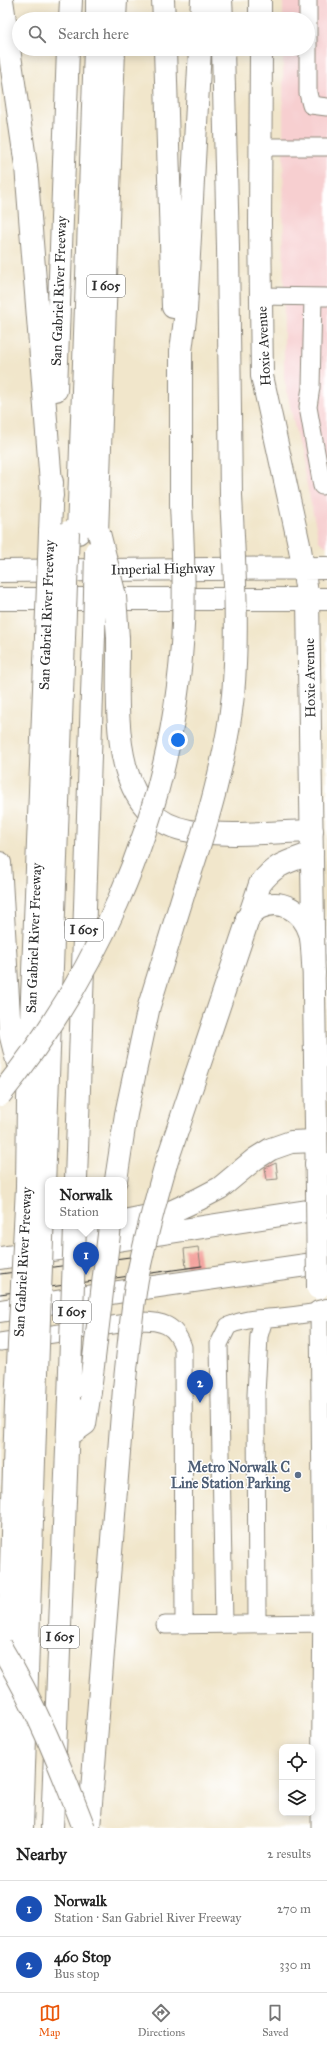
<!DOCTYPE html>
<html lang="en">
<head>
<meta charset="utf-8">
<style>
	:root { --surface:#fff; --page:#f2f2f2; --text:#222; --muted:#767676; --line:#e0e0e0; --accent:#ea580c }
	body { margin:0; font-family:"IM FELL Great Primer",serif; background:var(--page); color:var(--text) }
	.controls { position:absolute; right:12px; bottom:12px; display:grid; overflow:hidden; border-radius:8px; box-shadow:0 2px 10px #0003 }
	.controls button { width:36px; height:36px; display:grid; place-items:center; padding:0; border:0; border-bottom:1px solid var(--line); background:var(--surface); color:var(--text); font:20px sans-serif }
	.you { position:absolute; left:178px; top:740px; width:14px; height:14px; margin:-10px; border:3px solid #fff; border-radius:50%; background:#1a73e8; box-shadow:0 0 0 6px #1a73e833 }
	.badge { display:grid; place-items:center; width:26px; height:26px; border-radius:50%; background:var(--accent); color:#fff; font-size:13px; font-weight:700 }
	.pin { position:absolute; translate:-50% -33px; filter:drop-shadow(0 1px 2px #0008) }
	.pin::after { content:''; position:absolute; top:21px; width:14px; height:12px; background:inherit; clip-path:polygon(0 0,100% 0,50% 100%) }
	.popup { position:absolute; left:45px; top:1177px; width:82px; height:52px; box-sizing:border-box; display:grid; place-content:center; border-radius:8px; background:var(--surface); filter:drop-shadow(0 1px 3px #0005); font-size:13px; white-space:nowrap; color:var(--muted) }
	.popup b { font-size:15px; color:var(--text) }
	.popup::after { content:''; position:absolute; left:50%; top:100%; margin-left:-8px; border:8px solid transparent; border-top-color:var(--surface) }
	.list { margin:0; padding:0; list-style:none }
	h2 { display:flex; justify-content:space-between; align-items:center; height:52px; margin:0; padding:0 16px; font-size:17px }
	h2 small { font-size:13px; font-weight:400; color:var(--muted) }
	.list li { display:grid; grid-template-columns:26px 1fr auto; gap:12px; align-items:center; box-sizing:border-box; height:56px; padding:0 16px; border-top:1px solid var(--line) }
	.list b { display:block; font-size:15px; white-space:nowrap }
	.list p { margin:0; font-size:13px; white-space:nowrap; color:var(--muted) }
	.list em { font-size:13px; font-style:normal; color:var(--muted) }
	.icon { flex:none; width:22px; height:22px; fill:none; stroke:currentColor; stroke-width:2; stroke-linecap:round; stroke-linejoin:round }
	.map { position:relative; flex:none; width:327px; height:1828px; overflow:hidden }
	.search { position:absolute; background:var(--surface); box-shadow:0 2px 10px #0003; left:12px; right:12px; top:12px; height:44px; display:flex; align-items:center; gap:10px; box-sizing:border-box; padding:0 14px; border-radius:22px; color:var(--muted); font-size:15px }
	.sheet { height:164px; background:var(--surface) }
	nav { display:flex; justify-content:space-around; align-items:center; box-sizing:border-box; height:56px; border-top:1px solid var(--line); background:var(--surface); font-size:11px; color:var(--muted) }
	nav a { display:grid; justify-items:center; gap:2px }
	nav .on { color:var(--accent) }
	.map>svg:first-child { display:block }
</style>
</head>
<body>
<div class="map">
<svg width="327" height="1828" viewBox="0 0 327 1828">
	<rect width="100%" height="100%" fill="#fff"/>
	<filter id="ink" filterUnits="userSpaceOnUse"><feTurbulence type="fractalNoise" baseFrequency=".025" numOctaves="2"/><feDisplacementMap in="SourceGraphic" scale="8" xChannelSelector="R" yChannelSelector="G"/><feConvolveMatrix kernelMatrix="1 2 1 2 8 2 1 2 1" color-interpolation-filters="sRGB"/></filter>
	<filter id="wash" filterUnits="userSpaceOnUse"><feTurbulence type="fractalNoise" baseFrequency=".012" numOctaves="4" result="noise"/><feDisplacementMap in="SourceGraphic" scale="16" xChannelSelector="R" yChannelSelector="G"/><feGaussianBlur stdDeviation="0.9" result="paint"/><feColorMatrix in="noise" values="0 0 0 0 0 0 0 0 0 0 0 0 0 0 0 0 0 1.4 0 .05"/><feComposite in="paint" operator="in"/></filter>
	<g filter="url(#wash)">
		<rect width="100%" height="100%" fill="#f1e6cb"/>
		<path fill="#f7cfd0" d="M283,0H327V547L319,541L284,378L283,49H308V19H283Z"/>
		<g id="blocks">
			<path fill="#f39f9a" d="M276,1163L278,1179L267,1180L265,1168Z
				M198,1247L201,1266L186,1268L184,1249Z"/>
		</g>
	</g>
	<g filter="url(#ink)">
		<use href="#blocks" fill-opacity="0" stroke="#8e887b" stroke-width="1"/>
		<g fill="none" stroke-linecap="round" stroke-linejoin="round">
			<defs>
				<path id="minor" d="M308,0V93L311,105L327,107
					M260,147H327
					M261,296L327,297
					M313,297L311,387L308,407L322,486
					M0,1342L139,1321C162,1321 175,1324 183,1347L184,1624
					M224,1624L219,1344L228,1326C245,1318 262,1319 281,1317C293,1316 306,1314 319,1312L322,1588L320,1828
					M257,1624L256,1395L259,1336L264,1319
					M165,1625L327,1623"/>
				<path id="major" d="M260,0V19
					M261,49L260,223L262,376L300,549L308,599L317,1190
					M0,571L327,568
					M0,599H327"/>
				<path id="highway" d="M2,0L26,166L52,496
					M163,0L164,19
					M221,0L222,19
					M70,19L71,0
					M97,19V0
					M115,19L116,0
					M201,19L202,0
					M165,49L173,307
					M223,49L228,247L231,495
					M56,390L68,49
					M181,505V351L186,311L200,49
					M50,532L52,482
					M78,533L95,49
					M97,533L114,49
					M118,638C119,703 105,817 190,831C228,837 273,832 312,831
					M0,863L10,1033L22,1080
					M247,918C251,915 255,910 259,908C281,897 303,911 310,933C313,945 312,960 314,973
					M166,1164L260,884C276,863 288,862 312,853
					M316,1164H327
					M76,1180L94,634
					M116,1180L126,1114L149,1006L186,886
					M44,1186L64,638
					M27,1187L28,1100L46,637
					M124,1221L173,1211L199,1199L220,1188L255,1159L271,1149L291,1142L316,1141
					M57,1235L101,1226
					M0,1258L327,1208
					M0,1311L118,1292L327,1262
					M319,1312L327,1310
					M68,1436L85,1424L90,1391
					M3,1828L16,1403
					M22,1828L36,1399
					M52,1828L69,1399
					M89,1828L124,1389"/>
			</defs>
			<use href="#minor" stroke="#8e887b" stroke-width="19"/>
			<use href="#major" stroke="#8e887b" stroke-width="24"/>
			<use href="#highway" stroke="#8e887b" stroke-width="24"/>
			<use href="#minor" stroke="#fff" stroke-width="17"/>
			<use href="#major" stroke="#fff" stroke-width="22"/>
			<use href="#highway" stroke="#fff" stroke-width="22"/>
			<path stroke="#2b2b2b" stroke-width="1" d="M0,1274L130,1257
				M0,1294L202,1266"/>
			<defs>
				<path id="major-bridge" d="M317,1190L318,1288"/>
				<path id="highway-bridge" d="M99,533L115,596L118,638
					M94,634L96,551
					M46,637L50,532
					M64,638L68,532
					M186,886C207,824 226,760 233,695C239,628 234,561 231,495
					M0,1095C94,979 160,834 178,686C186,626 184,566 181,505
					M124,1389C128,1352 131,1316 137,1279C145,1240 155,1202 166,1164
					M90,1391L110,1226
					M36,1399L44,1186
					M69,1399L75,1226
					M16,1403L27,1187
					M0,1646C36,1705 59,1763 84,1828"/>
			</defs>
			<use href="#major-bridge" stroke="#8e887b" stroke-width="24" stroke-linecap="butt"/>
			<use href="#highway-bridge" stroke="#8e887b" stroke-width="24" stroke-linecap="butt"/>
			<use href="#major-bridge" stroke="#fff" stroke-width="22"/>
			<use href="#highway-bridge" stroke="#fff" stroke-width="22"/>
		</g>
	</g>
	<circle fill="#5c6f8a" stroke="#fff" stroke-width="1.5" cx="298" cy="1475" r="4"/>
	<g text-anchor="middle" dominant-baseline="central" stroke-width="3" stroke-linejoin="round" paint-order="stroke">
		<g fill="#fff" stroke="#6b6b6b" stroke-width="1">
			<rect x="87" y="275" width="38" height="22" rx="3"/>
			<rect x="65" y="919" width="38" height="22" rx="3"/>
			<rect x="53" y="1301" width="38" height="22" rx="3"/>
			<rect x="41" y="1626" width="38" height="22" rx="3"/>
		</g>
		<g font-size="13" font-weight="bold" fill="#2b2b2b">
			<text x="106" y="286">I 605</text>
			<text x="84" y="930">I 605</text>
			<text x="72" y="1312">I 605</text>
			<text x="60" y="1637">I 605</text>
		</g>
		<g font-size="14" fill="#2b2b2b" stroke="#fff">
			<text transform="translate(59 291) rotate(-88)">San Gabriel River Freeway</text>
			<text transform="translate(264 346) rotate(-93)">Hoxie Avenue</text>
			<text transform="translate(163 569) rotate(-1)">Imperial Highway</text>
			<text transform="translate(47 615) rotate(-88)">San Gabriel River Freeway</text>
			<text transform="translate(310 678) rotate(-91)">Hoxie Avenue</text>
			<text transform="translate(34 938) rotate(-88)">San Gabriel River Freeway</text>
			<text transform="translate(23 1262) rotate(-87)">San Gabriel River Freeway</text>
		</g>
		<g font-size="14" font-weight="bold" fill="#4e5e75" stroke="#fff" text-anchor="end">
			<text x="290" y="1467">Metro Norwalk C<tspan x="290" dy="16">Line Station Parking</tspan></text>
		</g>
	</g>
</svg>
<div class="controls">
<button><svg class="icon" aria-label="locate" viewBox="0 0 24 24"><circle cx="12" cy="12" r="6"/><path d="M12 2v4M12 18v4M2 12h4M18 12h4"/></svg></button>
<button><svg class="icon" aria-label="layers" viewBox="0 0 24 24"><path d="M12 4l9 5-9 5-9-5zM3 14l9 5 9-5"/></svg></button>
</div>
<div class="you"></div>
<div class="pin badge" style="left:86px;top:1275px;background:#1a4fb4">1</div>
<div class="popup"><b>Norwalk</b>Station</div>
<div class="pin badge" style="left:200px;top:1403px;background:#1a4fb4">2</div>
<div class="search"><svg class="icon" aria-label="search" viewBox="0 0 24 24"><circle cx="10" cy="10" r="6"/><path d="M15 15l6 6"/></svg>Search here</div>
</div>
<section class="sheet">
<h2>Nearby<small>2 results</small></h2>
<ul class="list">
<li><span class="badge" style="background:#1a4fb4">1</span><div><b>Norwalk</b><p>Station · San Gabriel River Freeway</p></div><em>270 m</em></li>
<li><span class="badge" style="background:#1a4fb4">2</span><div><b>460 Stop</b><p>Bus stop</p></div><em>330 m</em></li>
</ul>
</section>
<nav>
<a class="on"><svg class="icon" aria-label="map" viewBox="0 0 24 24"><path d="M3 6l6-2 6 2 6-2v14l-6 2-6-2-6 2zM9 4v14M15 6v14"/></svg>Map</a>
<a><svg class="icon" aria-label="directions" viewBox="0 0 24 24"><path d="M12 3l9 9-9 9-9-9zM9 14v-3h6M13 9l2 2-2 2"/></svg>Directions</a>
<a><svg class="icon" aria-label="saved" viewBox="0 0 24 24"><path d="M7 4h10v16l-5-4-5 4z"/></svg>Saved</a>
</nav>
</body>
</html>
